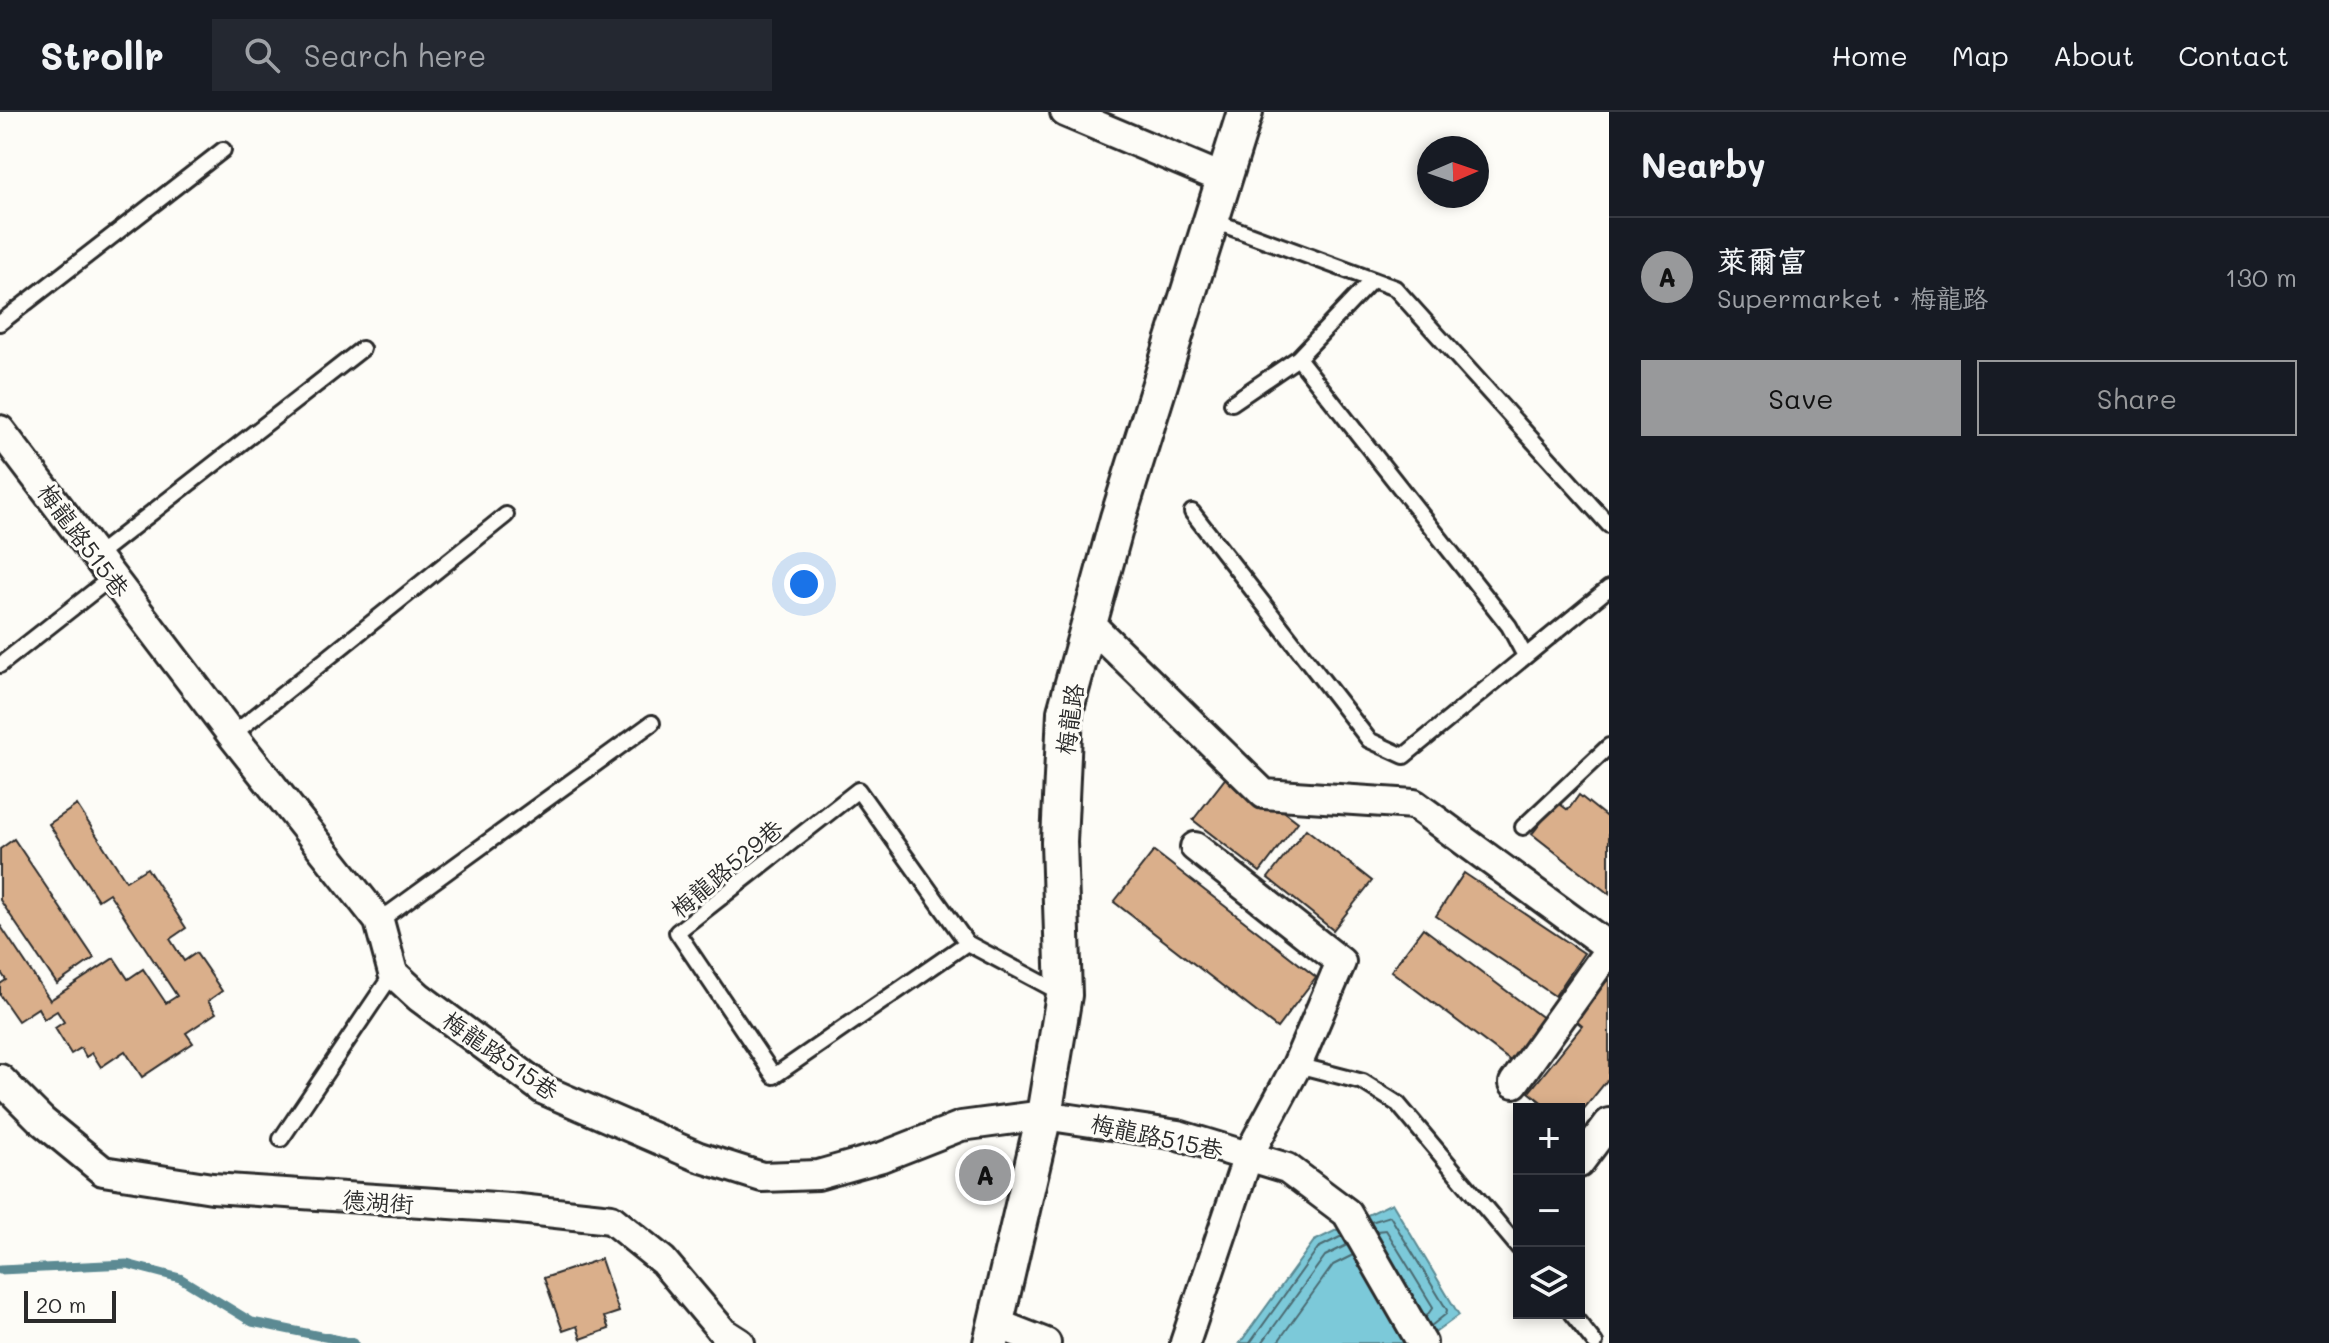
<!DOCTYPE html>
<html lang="en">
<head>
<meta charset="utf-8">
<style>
	:root { --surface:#171b24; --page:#242831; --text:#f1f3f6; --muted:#9ea1a6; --line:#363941; --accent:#98999b }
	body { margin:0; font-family:Mali,"LXGW WenKai TC",sans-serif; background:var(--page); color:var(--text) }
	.controls { position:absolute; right:24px; bottom:24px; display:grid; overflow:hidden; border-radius:0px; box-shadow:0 4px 12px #0003 }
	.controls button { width:72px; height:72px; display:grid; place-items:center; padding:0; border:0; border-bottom:2px solid var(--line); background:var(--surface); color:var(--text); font:40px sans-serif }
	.compass { position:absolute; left:1417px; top:24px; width:72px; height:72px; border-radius:50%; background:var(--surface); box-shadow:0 4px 12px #0003; rotate:88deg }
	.scale { position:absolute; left:24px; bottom:20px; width:92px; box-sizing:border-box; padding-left:8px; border:4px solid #2b2b2b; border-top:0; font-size:22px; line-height:28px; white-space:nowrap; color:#2b2b2b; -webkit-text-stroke:6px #fdfcf7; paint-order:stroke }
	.you { position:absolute; left:804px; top:472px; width:28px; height:28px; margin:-20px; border:6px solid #fff; border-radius:50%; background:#1a73e8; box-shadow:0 0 0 12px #1a73e833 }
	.badge { display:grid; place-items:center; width:52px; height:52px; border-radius:50%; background:var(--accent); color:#111; font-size:26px; font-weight:700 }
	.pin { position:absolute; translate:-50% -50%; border:4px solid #fff; box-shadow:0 2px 8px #0006 }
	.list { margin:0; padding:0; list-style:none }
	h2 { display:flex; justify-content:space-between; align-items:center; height:104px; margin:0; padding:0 32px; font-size:34px }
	h2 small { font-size:26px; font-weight:400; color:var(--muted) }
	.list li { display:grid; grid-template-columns:52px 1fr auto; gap:24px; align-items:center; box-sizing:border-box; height:120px; padding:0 32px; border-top:2px solid var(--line) }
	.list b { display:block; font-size:30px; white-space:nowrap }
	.list p { margin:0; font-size:26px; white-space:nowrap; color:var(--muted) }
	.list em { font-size:26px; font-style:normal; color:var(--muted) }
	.actions { display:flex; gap:16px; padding:24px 32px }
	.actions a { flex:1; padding:18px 0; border:2px solid var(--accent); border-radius:0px; text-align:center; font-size:28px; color:var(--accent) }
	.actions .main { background:var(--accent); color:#111 }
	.icon { flex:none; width:44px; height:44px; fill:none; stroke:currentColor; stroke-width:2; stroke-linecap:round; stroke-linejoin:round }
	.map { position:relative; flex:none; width:1609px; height:1231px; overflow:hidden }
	header { display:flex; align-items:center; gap:48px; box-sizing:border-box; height:112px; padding:0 40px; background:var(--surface); border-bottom:2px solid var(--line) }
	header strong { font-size:38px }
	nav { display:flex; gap:44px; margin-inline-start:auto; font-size:28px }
	.search { width:560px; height:72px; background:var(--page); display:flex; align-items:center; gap:20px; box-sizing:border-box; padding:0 28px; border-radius:0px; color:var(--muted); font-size:30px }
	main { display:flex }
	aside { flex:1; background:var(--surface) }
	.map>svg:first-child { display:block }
</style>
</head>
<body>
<header>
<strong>Strollr</strong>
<div class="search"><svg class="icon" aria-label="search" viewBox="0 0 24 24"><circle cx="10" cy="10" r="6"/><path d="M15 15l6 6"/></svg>Search here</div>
<nav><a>Home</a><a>Map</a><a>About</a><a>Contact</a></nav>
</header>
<main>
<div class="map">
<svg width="1609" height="1231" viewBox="0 0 1609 1231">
	<rect width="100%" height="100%" fill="#fdfcf7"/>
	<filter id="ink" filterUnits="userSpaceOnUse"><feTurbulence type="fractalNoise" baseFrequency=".0125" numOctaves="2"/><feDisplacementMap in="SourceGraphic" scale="16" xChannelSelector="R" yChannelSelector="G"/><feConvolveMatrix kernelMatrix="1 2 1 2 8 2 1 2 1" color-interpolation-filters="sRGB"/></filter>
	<g filter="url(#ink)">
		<path fill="#7bc9d9" stroke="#5b8a93" stroke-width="2" d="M1392,1091L1459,1203L1421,1231H1240L1314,1129Z"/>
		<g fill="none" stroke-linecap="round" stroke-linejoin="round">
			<path stroke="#4b6a71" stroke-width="2" d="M1371,1110L1390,1104L1447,1198L1446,1202L1431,1214
				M1376,1119L1386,1118L1433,1195L1426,1205
				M1250,1231L1318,1136L1342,1124
				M1262,1231L1325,1144L1347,1133
				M1277,1231L1333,1153L1353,1143"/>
			<path stroke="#5b8a93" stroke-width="9" d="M0,1158L127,1152L180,1166L252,1210L354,1231"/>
		</g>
		<path fill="#daaf8b" stroke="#2b2b2b" stroke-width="2" d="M1231,659L1298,710L1260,760L1193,708Z
			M1579,683L1609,707V782L1532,722L1557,690L1568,698Z
			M77,693L126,769L147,756L186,816L170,827L184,849L196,841L222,879L208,889L216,901L186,921L193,931L142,965L125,939L101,955L92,941L86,945L81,936L71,942L55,916L64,910L57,899L44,907L38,896L18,909L0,883V872L6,868L0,859V813L50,888L114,846L128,867L143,857L166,891L177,884L109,781L98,788L49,712Z
			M1306,717L1372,769L1333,818L1268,766Z
			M14,727L94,846L57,872L0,788V737Z
			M1154,739L1316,865L1277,916L1114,790Z
			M1464,761L1584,841L1555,884L1436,804Z
			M1423,816L1548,910L1516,953L1391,859Z
			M1609,866V966L1579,1003V997H1550L1529,980L1582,914L1575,908Z
			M601,1147L619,1200L604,1205L609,1217L581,1227L577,1214L563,1219L544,1166Z"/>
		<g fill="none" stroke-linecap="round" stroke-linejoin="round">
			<defs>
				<path id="service" d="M1211,108L1395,176L1609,413
					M0,211L223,38
					M1298,246L1509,514L1525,544
					M1232,291L1298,246L1372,168
					M1192,400L1369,628L1404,644L1609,476
					M96,444L362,237
					M0,553L112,465
					M232,623L506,403
					M1523,715L1609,634
					M379,809L652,611
					M967,831L774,964L677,820L858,678L967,831L1061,881
					M1297,953L1363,970L1398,992L1519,1136
					M281,1027L393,861
					M1571,1201L1595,1231"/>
				<path id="minor" d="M1065,0L1224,67
					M0,318L232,623L379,809L393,861L419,885L544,978L699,1045L762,1065L818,1063L882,1045L961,1014L1044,1003L1178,1023L1287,1056L1347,1101L1422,1231
					M1089,511L1264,682L1414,692L1609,835
					M0,967L42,1009L103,1059L212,1076L510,1096L611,1107L663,1149L723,1220L740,1231
					M1514,971L1609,838
					M1579,1051L1609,1011
					M995,1211L1046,1231
					M1185,1231L1248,1044L1297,953L1341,850L1195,735"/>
				<path id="tertiary" d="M991,1231L1044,1003L1064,883L1059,730L1065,600L1118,406L1245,0"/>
			</defs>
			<use href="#service" stroke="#2b2b2b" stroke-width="20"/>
			<use href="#minor" stroke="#2b2b2b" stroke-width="34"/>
			<use href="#tertiary" stroke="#2b2b2b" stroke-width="40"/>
			<use href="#service" stroke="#fdfcf7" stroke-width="14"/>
			<use href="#minor" stroke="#fdfcf7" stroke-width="28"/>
			<use href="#tertiary" stroke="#fdfcf7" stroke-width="34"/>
		</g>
	</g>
	<g text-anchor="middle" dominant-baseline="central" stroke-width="6" stroke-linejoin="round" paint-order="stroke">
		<g font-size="24" fill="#2b2b2b" stroke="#fdfcf7">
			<text transform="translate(84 428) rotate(53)">梅龍路515巷</text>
			<text transform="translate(1069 607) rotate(-82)">梅龍路</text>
			<text transform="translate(726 756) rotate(-40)">梅龍路529巷</text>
			<text transform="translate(501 943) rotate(35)">梅龍路515巷</text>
			<text transform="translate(1157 1024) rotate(12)">梅龍路515巷</text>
			<text transform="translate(378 1089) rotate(4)">德湖街</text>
		</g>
	</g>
</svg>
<div class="controls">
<button>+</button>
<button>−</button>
<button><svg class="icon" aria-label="layers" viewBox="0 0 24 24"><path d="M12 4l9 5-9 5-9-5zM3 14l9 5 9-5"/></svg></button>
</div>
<svg class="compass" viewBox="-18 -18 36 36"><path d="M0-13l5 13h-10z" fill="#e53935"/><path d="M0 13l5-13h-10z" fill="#9ea1a6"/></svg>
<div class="scale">20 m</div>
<div class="you"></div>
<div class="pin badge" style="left:985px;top:1063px">A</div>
</div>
<aside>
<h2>Nearby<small></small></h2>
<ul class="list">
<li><span class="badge">A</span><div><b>萊爾富</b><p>Supermarket · 梅龍路</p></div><em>130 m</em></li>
</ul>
<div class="actions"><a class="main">Save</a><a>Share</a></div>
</aside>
</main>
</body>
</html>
